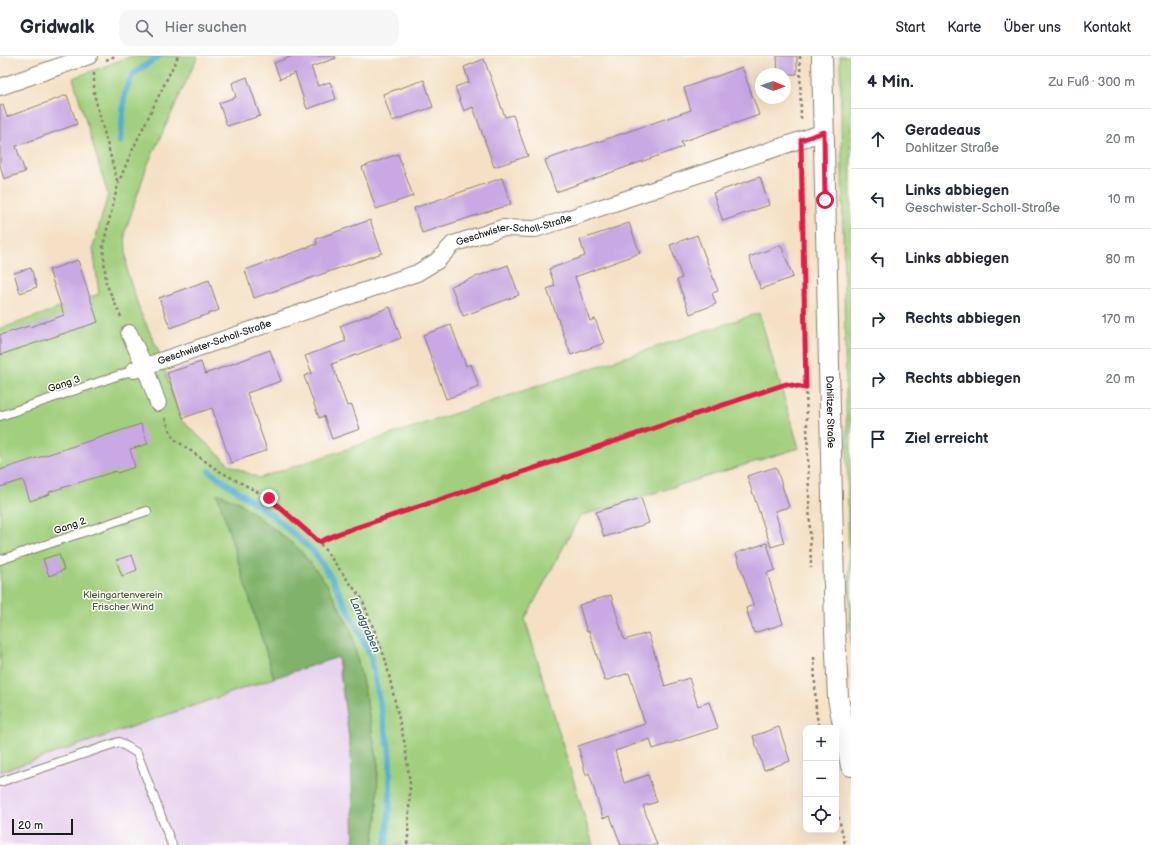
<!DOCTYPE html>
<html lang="de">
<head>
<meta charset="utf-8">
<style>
	:root { --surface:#fff; --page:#f6f6f7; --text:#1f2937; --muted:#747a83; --line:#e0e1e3 }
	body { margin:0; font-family:"Balsamiq Sans",sans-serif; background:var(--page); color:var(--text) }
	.controls { position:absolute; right:12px; bottom:12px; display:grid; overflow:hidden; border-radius:8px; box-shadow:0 4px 16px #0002 }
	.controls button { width:36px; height:36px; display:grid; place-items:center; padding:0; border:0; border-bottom:1px solid var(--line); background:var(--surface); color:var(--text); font:20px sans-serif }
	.compass { position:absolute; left:755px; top:12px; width:36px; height:36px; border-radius:50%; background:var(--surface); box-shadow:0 4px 16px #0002; rotate:92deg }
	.scale { position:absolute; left:12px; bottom:10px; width:61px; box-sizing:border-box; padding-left:4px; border:2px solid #1c1c1c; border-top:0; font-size:11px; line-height:14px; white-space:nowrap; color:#1c1c1c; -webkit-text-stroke:3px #fdfcf7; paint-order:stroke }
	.stop { position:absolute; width:12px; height:12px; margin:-9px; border:3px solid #e11d48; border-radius:50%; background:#fff }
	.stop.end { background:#e11d48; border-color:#fff; box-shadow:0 1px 4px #0008 }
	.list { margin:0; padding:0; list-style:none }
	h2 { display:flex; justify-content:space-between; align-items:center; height:52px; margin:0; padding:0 16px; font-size:17px }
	h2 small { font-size:13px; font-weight:400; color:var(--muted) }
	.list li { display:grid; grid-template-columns:26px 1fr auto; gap:12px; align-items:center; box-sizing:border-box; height:60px; padding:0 16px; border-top:1px solid var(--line) }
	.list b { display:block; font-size:15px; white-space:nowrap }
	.list p { margin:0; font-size:13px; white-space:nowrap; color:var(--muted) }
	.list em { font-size:13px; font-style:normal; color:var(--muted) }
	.icon { flex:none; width:22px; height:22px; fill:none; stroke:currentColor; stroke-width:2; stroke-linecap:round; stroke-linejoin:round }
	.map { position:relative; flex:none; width:851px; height:789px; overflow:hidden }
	header { display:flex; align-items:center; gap:24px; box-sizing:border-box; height:56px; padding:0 20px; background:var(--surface); border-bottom:1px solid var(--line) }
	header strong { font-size:19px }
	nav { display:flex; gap:22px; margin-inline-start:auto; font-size:14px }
	.search { width:280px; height:36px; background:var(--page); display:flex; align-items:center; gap:10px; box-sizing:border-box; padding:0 14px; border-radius:12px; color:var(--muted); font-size:15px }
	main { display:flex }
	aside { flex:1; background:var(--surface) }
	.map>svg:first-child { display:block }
</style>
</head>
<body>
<header>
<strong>Gridwalk</strong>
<div class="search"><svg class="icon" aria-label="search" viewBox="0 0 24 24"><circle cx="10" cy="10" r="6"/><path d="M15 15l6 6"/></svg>Hier suchen</div>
<nav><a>Start</a><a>Karte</a><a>Über uns</a><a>Kontakt</a></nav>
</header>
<main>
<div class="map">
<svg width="851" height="789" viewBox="0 0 851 789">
	<rect width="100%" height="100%" fill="#fdfcf7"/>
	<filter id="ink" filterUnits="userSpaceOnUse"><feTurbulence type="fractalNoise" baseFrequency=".025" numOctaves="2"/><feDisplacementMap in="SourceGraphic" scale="8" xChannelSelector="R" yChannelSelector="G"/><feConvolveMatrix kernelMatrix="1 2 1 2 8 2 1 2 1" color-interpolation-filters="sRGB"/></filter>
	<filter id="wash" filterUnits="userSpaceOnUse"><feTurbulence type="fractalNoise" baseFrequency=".012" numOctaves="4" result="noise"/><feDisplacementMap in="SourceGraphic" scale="16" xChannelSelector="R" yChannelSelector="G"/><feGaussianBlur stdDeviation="0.9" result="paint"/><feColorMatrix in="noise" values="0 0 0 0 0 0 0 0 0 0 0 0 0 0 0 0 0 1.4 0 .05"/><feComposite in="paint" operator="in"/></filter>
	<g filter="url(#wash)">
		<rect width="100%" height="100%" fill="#f5e0c5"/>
		<path fill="#e7d2ef" d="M338,601L351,698L354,789H0V716Z"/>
		<path fill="#a1cf7d" stroke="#5e764c" d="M132,0H198L147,110L125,176L127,216L140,255L158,294L181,364L230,409L259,422L759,257L799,392L580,460L525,563L593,789H373L377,762L378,708L365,637L218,438L274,622L0,716V273L99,238L93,191L108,139L73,22Z
			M840,0H851V588L850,570Z"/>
		<path fill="#80b26c" stroke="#4e6744" d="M217,437L239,446L298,492L327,528L351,574L365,637L378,708L377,762L373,789H354L351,698L338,601L274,622Z"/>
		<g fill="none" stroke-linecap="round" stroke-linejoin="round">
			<path stroke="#53afd1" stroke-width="6" d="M120,86L125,36L133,18L159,0
				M209,415L277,463L314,496L331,521L351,559L370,599L390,698V748L386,789"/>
		</g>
		<g id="blocks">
			<path fill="#c9a8e3" d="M290,0H335L336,2L311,11L318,30L330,26L336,43L307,53L295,17L280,23L274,7L290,1Z
				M777,0H797V18H778Z
				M484,3L505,61L513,59L528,100L494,111L473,51L464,55L455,31L469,26L464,11Z
				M742,11L759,59L681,86L683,91L556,136L545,104L691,54L684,32Z
				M247,21L260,60L227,70L219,47L236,41L232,27Z
				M424,24L433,51L392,65L383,38Z
				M67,39L77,68L16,90L25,116L4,123L0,109V50L3,49L7,61Z
				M398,98L413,140L376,153L362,111Z
				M760,121L769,149L723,165L713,137Z
				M502,122L511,148L422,177L414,152Z
				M370,164L382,197L254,242L245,214L317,188L316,183Z
				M629,167L640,197L575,221L590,265L595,263L604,287L571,299L547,233L555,230L549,213L585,200L580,184Z
				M697,179L718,235L712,237L716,248L690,258L677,224L682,222L670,189Z
				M781,189L793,221L761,233L749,201Z
				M78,204L98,266L0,299V279L29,270L30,271L64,259L49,214Z
				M508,209L519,239L463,260L451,230Z
				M31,212L37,231L20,237L14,217Z
				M209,224L219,254L170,272L159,242Z
				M390,251L401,282L332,308L347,350L352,349L360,373L332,383L324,360L319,362L304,320L312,317L305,300L346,285L340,270Z
				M451,269L466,310L471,308L479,331L446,343L423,279Z
				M270,294L281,325L247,337L267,394L231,407L212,352L183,362L167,317L201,306L205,318Z
				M141,368L148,388L130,393L135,411L117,417L116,415L49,436L50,438L30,445L23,424L0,431V414Z
				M776,411L789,451L775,455L784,487L771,491L747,420Z
				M641,442L649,467L604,481L596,456Z
				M767,487L775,514L767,517L783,568L754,577L746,552L753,549L736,497Z
				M59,498L64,514L49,520L43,503Z
				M132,499L137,514L122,520L116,504Z
				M611,539L624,584L648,577L665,630L689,622L698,650L709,646L718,672L653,693L650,683L615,695L624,727L648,719L657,746L643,750L657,789H621L610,760L603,762L589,717L586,719L578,690L645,668L629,617L605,625L589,575L587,576L579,549Z
				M779,671L790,705L764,714L753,680Z"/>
		</g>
	</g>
	<g filter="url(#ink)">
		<use href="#blocks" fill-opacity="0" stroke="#887e70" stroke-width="1"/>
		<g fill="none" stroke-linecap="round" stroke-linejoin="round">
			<defs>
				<path id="service" d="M0,360L134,314
					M0,504L147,455
					M0,726L119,686L137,697L172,789"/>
				<g id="minor">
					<path d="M0,31L89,0"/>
					<path d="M129,277L145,311L158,347"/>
					<path id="s1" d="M134,314L417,217L437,205L453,188L502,172L535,173L564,164L824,76"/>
				</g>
				<g id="tertiary">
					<path id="s2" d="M822,0L835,575L838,642L851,710"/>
				</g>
			</defs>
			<use href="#service" stroke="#887e70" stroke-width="10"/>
			<use href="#minor" stroke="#887e70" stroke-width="18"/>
			<use href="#tertiary" stroke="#887e70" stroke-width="22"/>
			<path stroke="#887e70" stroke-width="2.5" stroke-dasharray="3 3" stroke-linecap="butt" d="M800,0L801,64
				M106,4L115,0
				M94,17V38L118,128
				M802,103L806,332L811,512
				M121,261L106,227L103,190L118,128L131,97L178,0
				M165,362L173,382L219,415L269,442L319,486L362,543L385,602L405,689L410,728L408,780L407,789
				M319,486L340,477L786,328L806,332
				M814,601L816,655L819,672
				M836,749L845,789"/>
			<use href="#service" stroke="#fff" stroke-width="8"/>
			<use href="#minor" stroke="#fff" stroke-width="16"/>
			<use href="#tertiary" stroke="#fff" stroke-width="20"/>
		</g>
	</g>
	<g fill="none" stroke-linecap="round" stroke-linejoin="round" filter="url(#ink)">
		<path stroke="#e11d48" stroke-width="5" d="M269,442L319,486L340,477L786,328L806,332L801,84L824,76L825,144"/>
	</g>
	<g text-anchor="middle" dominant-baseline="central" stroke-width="3" stroke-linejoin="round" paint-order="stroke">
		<g font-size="10" fill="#1c1c1c" stroke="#fdfcf7">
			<text stroke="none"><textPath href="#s1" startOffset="409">Geschwister-Scholl-Straße</textPath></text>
			<text stroke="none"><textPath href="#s1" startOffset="85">Geschwister-Scholl-Straße</textPath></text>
			<text transform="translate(64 328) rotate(-19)">Gang 3</text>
			<text stroke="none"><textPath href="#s2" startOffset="356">Dahlitzer Straße</textPath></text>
			<text transform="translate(70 470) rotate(-19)">Gang 2</text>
		</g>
		<g font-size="10" fill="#4b5b3e" stroke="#fdfcf7">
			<text x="123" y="539">Kleingartenverein<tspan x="123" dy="12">Frischer Wind</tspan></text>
		</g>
		<g font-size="11" font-style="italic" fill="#355e6d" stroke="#fdfcf7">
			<text transform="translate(365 569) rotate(66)">Landgraben</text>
		</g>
	</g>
</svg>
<div class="controls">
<button>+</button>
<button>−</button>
<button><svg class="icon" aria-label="locate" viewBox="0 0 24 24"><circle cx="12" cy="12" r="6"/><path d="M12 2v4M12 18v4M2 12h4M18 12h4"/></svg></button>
</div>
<svg class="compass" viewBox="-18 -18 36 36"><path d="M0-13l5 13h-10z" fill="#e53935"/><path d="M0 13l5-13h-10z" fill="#747a83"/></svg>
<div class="scale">20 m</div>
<div class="stop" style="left:825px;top:144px"></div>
<div class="stop end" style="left:269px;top:442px"></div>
</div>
<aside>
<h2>4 Min.<small>Zu Fuß · 300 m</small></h2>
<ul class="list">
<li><svg class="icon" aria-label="ahead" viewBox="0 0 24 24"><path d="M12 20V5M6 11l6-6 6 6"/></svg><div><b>Geradeaus</b><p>Dahlitzer Straße</p></div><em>20 m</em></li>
<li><svg class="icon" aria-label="left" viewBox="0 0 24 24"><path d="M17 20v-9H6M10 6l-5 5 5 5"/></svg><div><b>Links abbiegen</b><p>Geschwister-Scholl-Straße</p></div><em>10 m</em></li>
<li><svg class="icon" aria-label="left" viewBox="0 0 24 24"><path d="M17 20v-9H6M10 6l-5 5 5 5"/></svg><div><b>Links abbiegen</b></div><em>80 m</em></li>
<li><svg class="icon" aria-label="right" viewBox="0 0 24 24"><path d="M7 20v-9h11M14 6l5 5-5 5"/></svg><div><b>Rechts abbiegen</b></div><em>170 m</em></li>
<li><svg class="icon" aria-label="right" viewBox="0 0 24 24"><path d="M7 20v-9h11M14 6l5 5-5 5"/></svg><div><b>Rechts abbiegen</b></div><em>20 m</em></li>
<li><svg class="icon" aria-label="arrive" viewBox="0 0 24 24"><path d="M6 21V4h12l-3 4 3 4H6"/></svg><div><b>Ziel erreicht</b></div></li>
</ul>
</aside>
</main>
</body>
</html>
